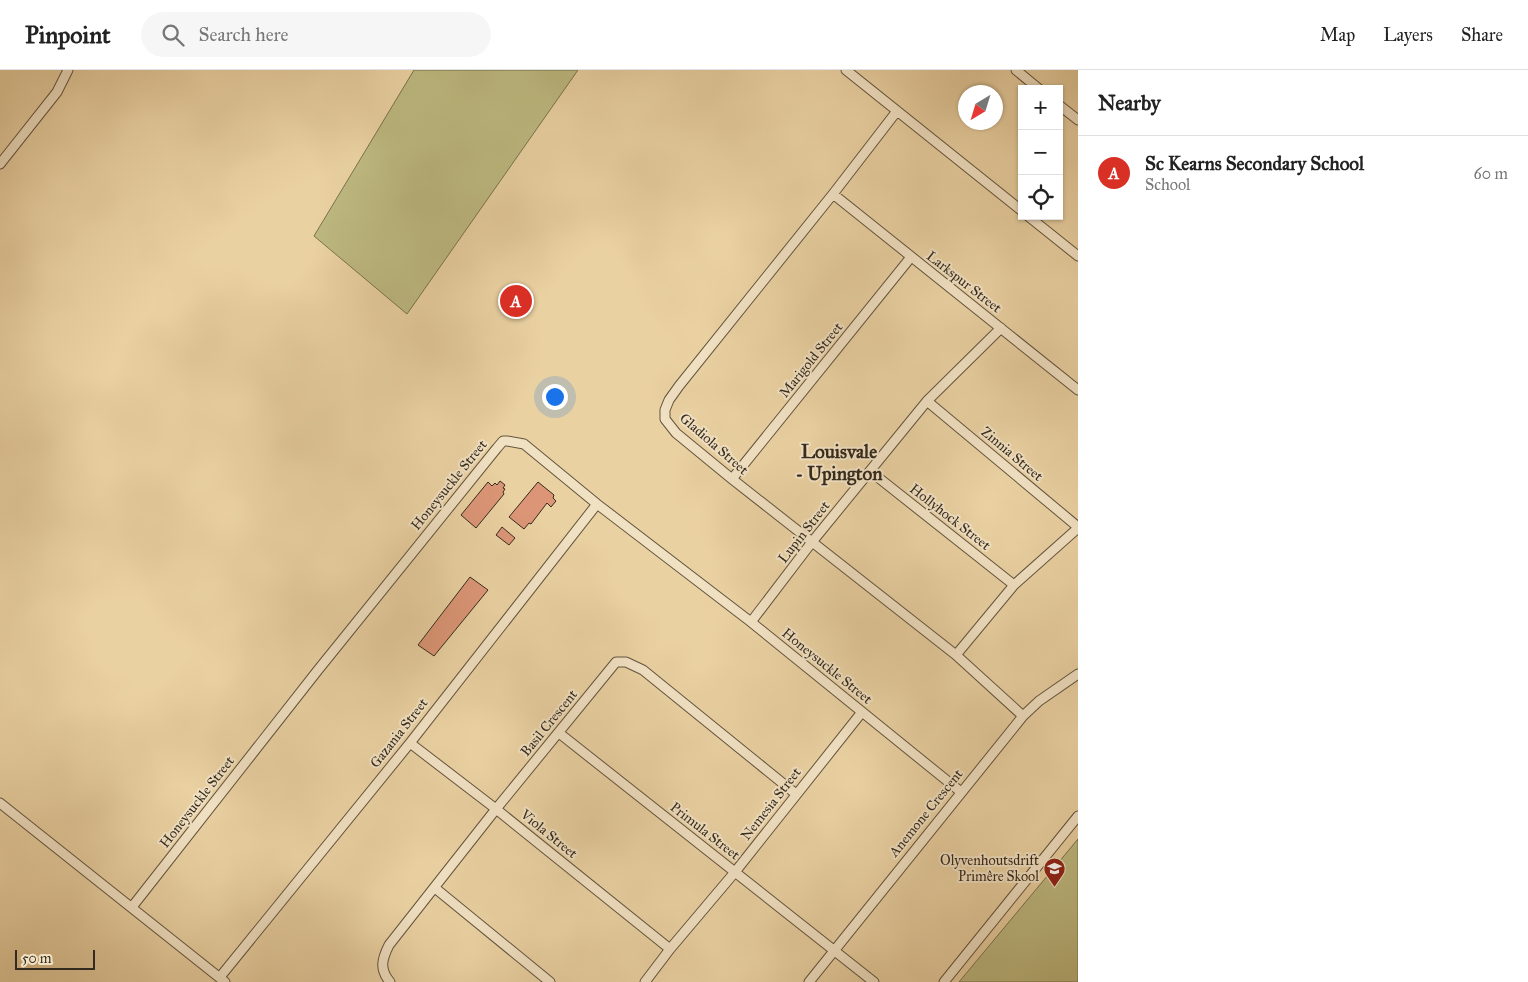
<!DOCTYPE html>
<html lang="en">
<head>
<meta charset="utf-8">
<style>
	:root { --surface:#fff; --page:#f6f6f6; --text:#222; --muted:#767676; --line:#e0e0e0; --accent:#d93025 }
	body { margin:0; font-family:"IM FELL Great Primer",serif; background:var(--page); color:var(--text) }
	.controls { position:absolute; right:15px; top:15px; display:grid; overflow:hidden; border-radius:0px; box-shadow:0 1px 4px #0004 }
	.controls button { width:45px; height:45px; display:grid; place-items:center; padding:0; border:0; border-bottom:1px solid var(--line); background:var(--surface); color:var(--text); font:25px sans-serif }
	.compass { position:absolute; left:958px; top:15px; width:45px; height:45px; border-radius:50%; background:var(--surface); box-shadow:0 1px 4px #0004; rotate:218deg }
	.scale { position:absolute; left:15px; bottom:12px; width:80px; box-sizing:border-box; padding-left:5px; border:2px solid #342a1d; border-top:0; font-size:14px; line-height:18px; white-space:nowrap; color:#342a1d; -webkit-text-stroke:4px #f1e1c3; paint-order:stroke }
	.you { position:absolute; left:554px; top:326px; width:18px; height:18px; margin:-12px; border:4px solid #fff; border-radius:50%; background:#1a73e8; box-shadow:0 0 0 8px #1a73e833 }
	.badge { display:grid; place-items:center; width:32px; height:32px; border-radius:50%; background:var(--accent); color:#fff; font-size:16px; font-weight:700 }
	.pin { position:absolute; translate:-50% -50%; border:2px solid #fff; box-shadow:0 1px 5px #0006 }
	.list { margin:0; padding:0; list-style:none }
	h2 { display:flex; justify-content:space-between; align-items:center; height:65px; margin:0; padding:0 20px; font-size:21px }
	h2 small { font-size:16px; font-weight:400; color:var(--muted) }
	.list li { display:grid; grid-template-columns:32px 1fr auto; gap:15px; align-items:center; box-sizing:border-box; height:75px; padding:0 20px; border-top:1px solid var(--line) }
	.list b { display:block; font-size:19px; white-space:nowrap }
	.list p { margin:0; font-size:16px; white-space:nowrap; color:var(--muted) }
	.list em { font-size:16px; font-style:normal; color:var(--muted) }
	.icon { flex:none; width:28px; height:28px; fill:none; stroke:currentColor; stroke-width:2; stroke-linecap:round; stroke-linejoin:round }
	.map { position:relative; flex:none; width:1078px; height:912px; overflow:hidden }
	header { display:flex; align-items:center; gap:30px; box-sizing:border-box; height:70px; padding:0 25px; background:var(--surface); border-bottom:1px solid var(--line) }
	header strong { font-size:24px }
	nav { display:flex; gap:28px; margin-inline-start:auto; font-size:18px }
	.search { width:350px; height:45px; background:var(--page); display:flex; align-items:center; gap:12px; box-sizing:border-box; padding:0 18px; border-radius:28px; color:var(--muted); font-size:19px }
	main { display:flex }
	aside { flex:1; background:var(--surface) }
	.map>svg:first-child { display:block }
</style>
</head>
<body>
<header>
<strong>Pinpoint</strong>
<div class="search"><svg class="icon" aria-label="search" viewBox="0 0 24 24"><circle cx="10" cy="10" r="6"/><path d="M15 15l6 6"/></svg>Search here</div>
<nav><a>Map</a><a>Layers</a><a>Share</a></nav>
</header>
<main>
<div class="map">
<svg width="1078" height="912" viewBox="0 0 1078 912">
	<rect width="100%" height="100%" fill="#ead1a2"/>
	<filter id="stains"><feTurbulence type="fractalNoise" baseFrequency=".004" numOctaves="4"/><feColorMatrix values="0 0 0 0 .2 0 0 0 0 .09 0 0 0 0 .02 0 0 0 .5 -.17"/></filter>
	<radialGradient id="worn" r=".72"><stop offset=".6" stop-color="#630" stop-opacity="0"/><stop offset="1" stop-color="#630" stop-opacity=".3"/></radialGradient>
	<path fill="#bdb980" stroke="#78724e" d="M414,0H578L407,244L314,166Z
		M1078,769V912H959Z"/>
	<path fill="#dc9677" stroke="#342a1d" d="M500,411L505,415L503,418L505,419L503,422L504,424L476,458L461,445L488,412L492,416L495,413L497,415Z
		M538,412L554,425L553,428L556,431L551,437L547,433L531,454L529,453L524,459L509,447Z
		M502,457L515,468L509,475L496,465Z
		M470,507L488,520L434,586L418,575Z"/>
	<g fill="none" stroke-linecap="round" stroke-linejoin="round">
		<defs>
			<path id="minor" d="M846,0L1022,141
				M1016,0L1039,19
				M1059,35L1078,50
				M897,41L833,124L679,316L669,330L665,340V349L676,363L732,409L956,585L1023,646
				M0,94L57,22L68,0
				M833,124L1078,320
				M1028,146L1078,186
				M927,331L1078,457
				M870,401L1014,515
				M732,409L911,187
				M751,552L812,472L927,331L1001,258
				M956,585L1014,515L1078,458
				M559,663L874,912
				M410,673L496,739L670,879
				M0,733L225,912
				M435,818L550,912
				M132,837L318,600L497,378L503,371H507L524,374L597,434L751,552L961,722
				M220,907L410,673L597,434
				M390,912C379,899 382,889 389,875L496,739L616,592H626L643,600L796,724
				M645,912L670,879L735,802L862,642
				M809,912L1023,646L1039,631L1078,604
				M944,912L1078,746"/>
		</defs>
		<use href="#minor" stroke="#62543e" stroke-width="11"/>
		<use href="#minor" stroke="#f1e1c3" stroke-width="9"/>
	</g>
	<defs>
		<symbol id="school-pin" viewBox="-11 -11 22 30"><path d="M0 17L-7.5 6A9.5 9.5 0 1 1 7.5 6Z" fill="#8f2418" stroke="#f1e1c3"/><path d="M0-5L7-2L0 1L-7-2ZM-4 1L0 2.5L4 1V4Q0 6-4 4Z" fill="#fff"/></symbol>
	</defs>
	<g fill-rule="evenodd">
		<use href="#school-pin" x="1042" y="786" width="25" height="34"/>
	</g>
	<g text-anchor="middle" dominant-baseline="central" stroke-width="4" stroke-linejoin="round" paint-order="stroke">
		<g font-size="14" fill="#342a1d" stroke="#f1e1c3">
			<text transform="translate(964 212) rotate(38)">Larkspur Street</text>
			<text transform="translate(811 290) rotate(-51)">Marigold Street</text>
			<text transform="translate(714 374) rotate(41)">Gladiola Street</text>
			<text transform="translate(1012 384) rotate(40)">Zinnia Street</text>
			<text transform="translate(449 415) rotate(-51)">Honeysuckle Street</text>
			<text transform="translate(950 447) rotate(38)">Hollyhock Street</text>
			<text transform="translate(804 462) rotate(-52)">Lupin Street</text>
			<text transform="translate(827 596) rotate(39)">Honeysuckle Street</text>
			<text transform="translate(549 653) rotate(-51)">Basil Crescent</text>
			<text transform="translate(399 663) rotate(-52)">Gazania Street</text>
			<text transform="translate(197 732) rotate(-52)">Honeysuckle Street</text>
			<text transform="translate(771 734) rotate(-52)">Nemesia Street</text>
			<text transform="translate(926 743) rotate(-51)">Anemone Crescent</text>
			<text transform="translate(705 761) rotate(38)">Primula Street</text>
			<text transform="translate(549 764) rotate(39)">Viola Street</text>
		</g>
		<g font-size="14" fill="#342a1d" stroke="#f1e1c3" text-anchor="end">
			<text x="1039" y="790">Olyvenhoutsdrift<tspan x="1039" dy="16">Primêre Skool</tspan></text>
		</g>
		<g font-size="19" font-weight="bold" fill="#342a1d" stroke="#f1e1c3">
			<text x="839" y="381">Louisvale<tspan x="839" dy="22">- Upington</tspan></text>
		</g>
	</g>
	<rect width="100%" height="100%" filter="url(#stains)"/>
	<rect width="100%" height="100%" fill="url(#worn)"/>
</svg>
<div class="controls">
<button>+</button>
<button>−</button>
<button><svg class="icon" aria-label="locate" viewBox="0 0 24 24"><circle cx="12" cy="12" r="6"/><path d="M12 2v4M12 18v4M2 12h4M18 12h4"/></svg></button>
</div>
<svg class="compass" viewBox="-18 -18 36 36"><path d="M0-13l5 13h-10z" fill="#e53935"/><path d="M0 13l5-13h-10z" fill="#767676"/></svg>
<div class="scale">50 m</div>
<div class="you"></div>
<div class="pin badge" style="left:516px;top:231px">A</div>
</div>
<aside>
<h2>Nearby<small></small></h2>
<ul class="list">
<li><span class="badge">A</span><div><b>Sc Kearns Secondary School</b><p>School</p></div><em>60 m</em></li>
</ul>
</aside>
</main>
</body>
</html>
